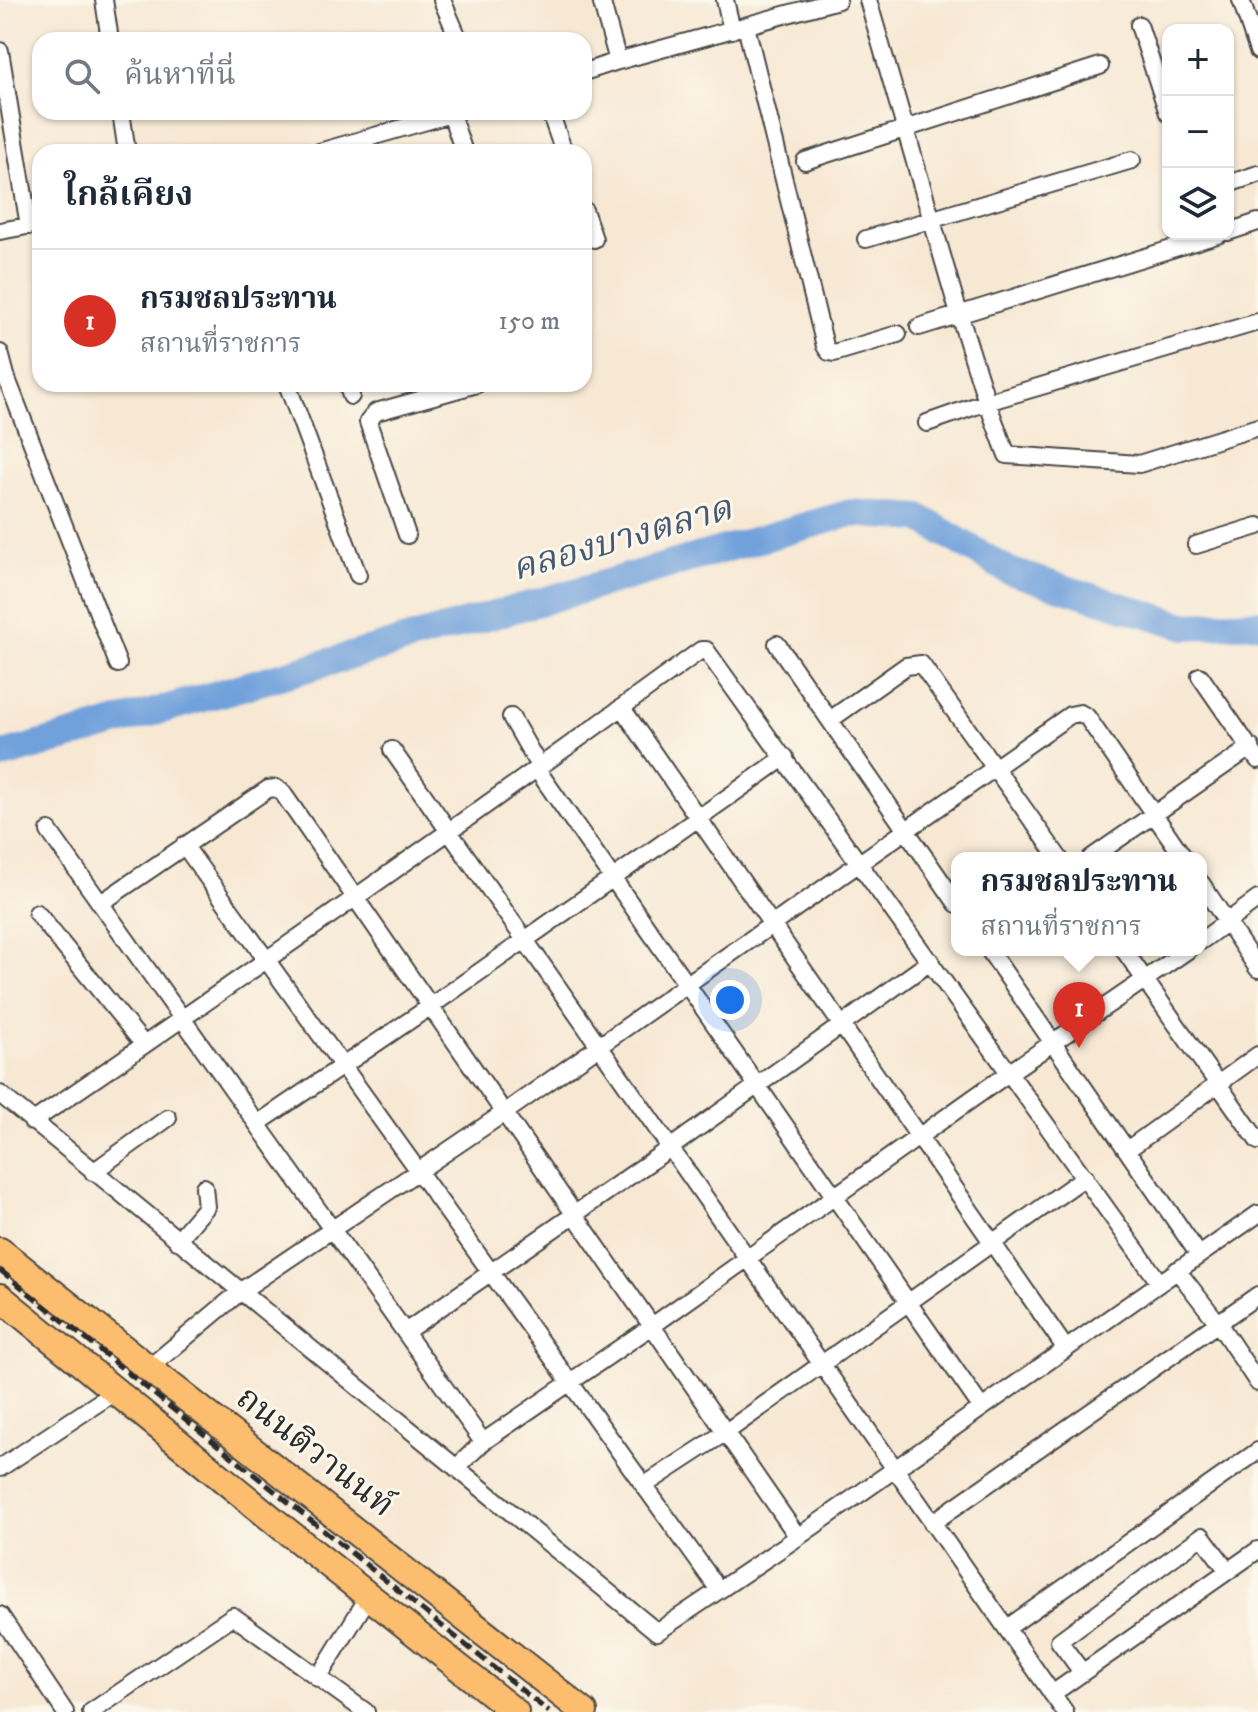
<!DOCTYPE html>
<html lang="th">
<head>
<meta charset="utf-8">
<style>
	:root { --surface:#fff; --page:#f2f2f3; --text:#1f2937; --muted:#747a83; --line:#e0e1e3; --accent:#d93025 }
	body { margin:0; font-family:"IM FELL DW Pica","Noto Serif Thai",serif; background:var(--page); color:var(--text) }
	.controls { position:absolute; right:24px; top:24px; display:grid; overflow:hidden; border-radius:16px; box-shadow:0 2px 6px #0004 }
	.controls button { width:72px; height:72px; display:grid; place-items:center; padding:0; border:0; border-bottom:2px solid var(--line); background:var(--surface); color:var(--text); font:40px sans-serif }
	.you { position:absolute; left:730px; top:1000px; width:28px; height:28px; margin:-20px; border:6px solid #fff; border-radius:50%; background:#1a73e8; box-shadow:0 0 0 12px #1a73e833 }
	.badge { display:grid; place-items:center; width:52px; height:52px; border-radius:50%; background:var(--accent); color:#fff; font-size:26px; font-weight:700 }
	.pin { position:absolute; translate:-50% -66px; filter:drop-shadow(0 2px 4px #0008) }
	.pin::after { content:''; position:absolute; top:42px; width:28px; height:24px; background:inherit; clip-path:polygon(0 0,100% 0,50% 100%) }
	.popup { position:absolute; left:951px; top:852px; width:256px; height:104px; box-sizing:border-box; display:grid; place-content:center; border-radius:16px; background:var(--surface); filter:drop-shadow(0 2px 6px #0005); font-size:26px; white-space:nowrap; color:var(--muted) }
	.popup b { font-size:30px; color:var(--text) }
	.popup::after { content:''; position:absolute; left:50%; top:100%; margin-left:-16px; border:16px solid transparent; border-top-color:var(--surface) }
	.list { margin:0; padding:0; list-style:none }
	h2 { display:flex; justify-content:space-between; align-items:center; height:104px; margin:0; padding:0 32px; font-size:34px }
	h2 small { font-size:26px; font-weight:400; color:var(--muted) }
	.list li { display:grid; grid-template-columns:52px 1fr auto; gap:24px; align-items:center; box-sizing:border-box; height:144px; padding:0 32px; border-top:2px solid var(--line) }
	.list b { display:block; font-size:30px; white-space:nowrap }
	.list p { margin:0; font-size:26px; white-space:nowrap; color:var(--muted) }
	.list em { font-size:26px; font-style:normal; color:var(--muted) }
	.icon { flex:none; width:44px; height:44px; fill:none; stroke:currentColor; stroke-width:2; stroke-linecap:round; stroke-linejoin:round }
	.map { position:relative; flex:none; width:1258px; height:1712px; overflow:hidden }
	.search { position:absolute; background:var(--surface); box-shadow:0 2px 6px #0004; left:32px; top:32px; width:560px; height:88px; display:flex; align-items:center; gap:20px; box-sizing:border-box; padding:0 28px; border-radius:24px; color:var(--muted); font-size:30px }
	.panel { position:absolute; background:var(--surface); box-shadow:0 2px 6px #0004; left:32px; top:144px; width:560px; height:248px; border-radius:24px }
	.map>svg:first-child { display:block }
</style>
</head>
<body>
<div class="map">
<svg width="1258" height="1712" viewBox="0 0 1258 1712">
	<rect width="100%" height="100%" fill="#fbf7ec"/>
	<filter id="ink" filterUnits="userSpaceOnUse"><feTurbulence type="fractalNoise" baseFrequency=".0125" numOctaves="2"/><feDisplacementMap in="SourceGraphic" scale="16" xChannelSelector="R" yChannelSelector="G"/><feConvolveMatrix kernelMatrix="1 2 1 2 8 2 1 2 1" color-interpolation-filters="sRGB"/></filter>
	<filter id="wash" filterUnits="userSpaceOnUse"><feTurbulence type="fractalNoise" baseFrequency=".006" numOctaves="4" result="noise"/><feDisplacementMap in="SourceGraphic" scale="32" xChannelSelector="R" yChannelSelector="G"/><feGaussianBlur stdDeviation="1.8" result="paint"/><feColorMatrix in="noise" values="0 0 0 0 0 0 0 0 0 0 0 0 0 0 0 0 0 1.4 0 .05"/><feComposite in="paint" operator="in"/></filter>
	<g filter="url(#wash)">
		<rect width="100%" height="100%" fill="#f7e8d3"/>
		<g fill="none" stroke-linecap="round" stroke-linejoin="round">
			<path stroke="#71a1db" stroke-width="28" d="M0,756L851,513L920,518L1009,571L1185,626L1258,623"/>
		</g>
	</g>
	<g filter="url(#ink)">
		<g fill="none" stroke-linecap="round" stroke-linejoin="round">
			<defs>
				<path id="street" d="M104,0L110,40
					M442,0L459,40
					M601,0L618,61
					M725,0L732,30
					M868,0L959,314L987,402L1007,455L1139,464L1258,427
					M1241,0L1258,51
					M1139,25L1168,113
					M746,26L825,346L829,352L834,353L898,334
					M0,51L29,226
					M584,72L618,61L838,0
					M121,112L127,152
					M550,112L564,152
					M451,114L464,152
					M319,152L458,112
					M805,161L1100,66
					M1228,184L1258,174
					M584,210L594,239
					M0,231L38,224
					M1228,232L1258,222
					M866,239L1132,160
					M919,327L1220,234
					M0,353L7,379L118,664
					M287,384L358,575
					M347,384L351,396
					M927,423L987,402L1258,322
					M407,535L368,422L376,412L477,384
					M1196,545L1258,526
					M777,644L957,904
					M1200,676L1258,760
					M622,708L1066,1349
					M511,717L539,766
					M830,720L906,666L921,664L1059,858
					M392,750L1065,1712
					M536,768L981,1407
					M49,831L483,1442
					M184,845L719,1590
					M1091,858L1251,747
					M1201,883L1258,969
					M101,903L268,789L276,788L282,792L798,1537
					M37,913L144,1045
					M1201,941L1258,899
					M989,950L1199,1255
					M1124,950L1258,1141
					M0,1094L657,1632L798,1537L1258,1214
					M32,1122C257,968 480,811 701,650H706L1159,1282
					M257,1124L431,1006L785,757
					M1127,1150L1258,1055
					M93,1172L168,1118
					M177,1241L206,1207L204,1187
					M1177,1270L1218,1323L1258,1383
					M405,1332L670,1148L931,961
					M150,1367L241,1291L504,1113L1070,715L1080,713L1087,717L1184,858
					M0,1468L116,1391
					M456,1468L483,1442L652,1326L1010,1072L1188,950
					M645,1485L726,1432L1085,1177
					M932,1523L1258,1295
					M0,1615L65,1712
					M1007,1628L1258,1451
					M1082,1672L1059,1641L1202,1536L1228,1571
					M318,1678L369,1596
					M1052,1694L1258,1550
					M91,1712L233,1616L366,1712"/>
				<path id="primary" d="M0,1251L584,1712
					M0,1297L283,1528L515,1712"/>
			</defs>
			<use href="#street" stroke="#4a4744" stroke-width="20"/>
			<use href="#primary" stroke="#4a4744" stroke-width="30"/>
			<use href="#street" stroke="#fff" stroke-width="16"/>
			<use href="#primary" stroke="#fcbd6e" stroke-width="26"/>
			<path stroke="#2b2b2b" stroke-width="5" stroke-dasharray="12 6" stroke-linecap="butt" d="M0,1270L549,1712"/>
		</g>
	</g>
	<g text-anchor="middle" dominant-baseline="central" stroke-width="6" stroke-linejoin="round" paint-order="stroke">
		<g font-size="34" fill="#2b2b2b" stroke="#fbf7ec">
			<text transform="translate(315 1452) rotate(38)">ถนนติวานนท์</text>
		</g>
		<g font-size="36" font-style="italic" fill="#475a71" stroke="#fbf7ec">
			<text transform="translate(622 539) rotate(-16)">คลองบางตลาด</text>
		</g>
	</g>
</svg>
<div class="controls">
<button>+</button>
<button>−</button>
<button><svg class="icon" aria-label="layers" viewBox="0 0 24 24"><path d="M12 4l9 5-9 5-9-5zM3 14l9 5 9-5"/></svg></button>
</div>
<div class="you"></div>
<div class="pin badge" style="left:1079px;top:1048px">1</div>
<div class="popup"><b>กรมชลประทาน</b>สถานที่ราชการ</div>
<div class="search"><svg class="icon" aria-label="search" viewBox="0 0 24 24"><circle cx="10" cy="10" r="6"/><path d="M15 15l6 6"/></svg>ค้นหาที่นี่</div>
<section class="panel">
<h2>ใกล้เคียง<small></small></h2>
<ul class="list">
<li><span class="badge">1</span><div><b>กรมชลประทาน</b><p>สถานที่ราชการ</p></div><em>150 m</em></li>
</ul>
</section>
</div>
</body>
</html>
